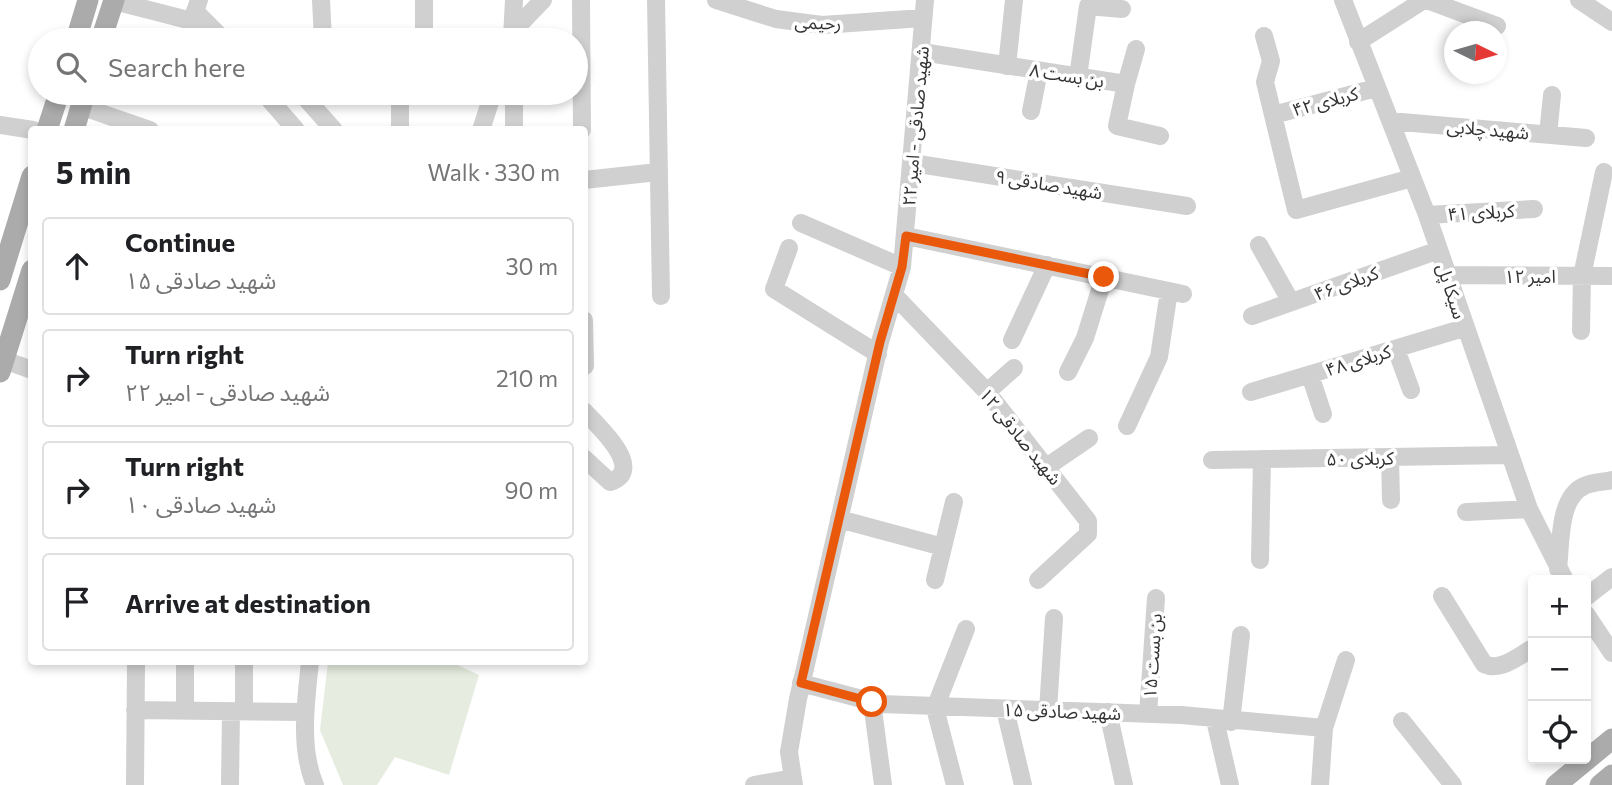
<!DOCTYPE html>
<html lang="en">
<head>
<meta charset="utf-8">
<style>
	:root { --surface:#fff; --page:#f2f2f2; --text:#202124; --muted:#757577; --line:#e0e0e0 }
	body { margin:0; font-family:Commissioner,"Noto Sans Arabic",sans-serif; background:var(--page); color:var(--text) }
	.controls { position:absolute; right:21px; bottom:21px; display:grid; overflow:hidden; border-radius:7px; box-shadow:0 4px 10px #0003 }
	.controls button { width:63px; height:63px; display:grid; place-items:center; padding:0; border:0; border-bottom:2px solid var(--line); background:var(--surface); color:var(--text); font:35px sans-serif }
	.compass { position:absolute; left:1444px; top:21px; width:63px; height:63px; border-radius:50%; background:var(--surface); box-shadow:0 4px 10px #0003; rotate:95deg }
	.stop { position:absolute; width:21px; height:21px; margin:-16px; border:5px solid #ea580c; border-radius:50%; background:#fff }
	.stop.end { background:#ea580c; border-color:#fff; box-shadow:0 2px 7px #0008 }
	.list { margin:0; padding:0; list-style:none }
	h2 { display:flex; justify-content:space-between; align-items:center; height:91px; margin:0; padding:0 28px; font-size:30px }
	h2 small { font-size:23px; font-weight:400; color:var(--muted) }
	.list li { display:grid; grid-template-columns:46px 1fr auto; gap:21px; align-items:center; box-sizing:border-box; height:98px; margin:0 14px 14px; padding:0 14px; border:2px solid var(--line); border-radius:7px }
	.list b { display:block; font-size:26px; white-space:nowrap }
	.list p { margin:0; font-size:23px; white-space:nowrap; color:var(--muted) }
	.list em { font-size:23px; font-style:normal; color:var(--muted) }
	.icon { flex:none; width:38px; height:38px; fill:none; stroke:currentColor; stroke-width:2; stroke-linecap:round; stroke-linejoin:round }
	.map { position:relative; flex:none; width:1612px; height:785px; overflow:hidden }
	.search { position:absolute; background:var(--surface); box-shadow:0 4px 10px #0003; left:28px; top:28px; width:560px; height:77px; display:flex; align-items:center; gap:18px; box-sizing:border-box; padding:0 24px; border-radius:38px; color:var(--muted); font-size:26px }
	.panel { position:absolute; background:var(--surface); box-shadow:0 4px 10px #0003; left:28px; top:126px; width:560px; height:539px; border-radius:7px }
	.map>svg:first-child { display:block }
</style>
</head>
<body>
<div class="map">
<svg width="1612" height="785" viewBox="0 0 1612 785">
	<rect width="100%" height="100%" fill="#fff"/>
	<path fill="#e6ecdf" d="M328,662H451L479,675L449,775L395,757L377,785H343L320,730Z"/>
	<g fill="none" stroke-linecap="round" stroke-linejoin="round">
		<path stroke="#d0d0d0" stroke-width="18" d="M321,0L323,40
			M581,0L582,130
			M656,0L661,296
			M716,0L776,19L822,25L923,18
			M1343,0L1427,215L1529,509L1565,580
			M1427,0L1497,26
			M1579,0L1612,22
			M114,1L192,21L199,0
			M195,11L224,40
			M514,30L543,0
			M1264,36L1271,61L1265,82L1296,210L1412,178
			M512,37L514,0
			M424,40V0
			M1358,42L1424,0
			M922,52L1126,84L1117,126L1160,136
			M1007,66L1014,0
			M1078,77L1088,6L1122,9
			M1126,84L1136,49
			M264,93L296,130
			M301,93L334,130
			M400,93V130
			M80,106L150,130
			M1031,111L1039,71
			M1273,115L1376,88
			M1390,121L1586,138
			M0,125L33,130
			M481,130L493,93
			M514,130V93
			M1548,135L1552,95
			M912,163L1187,206
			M584,180L658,172
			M1427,215L1534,209
			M801,223L902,267
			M906,236L1183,294
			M1259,245L1291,302
			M789,248L774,289L878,354
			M1447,275L1612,276
			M894,295L987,392L1088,521V534L1038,580
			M1252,316L1439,250
			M584,320L585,366
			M1581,331L1582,276L1604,172
			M1012,340L1047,265
			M1396,349L1411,390
			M4,360L32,370
			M1068,372L1085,338L1104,277
			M1310,375L1323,414
			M987,392L1014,368
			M1251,392L1464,328
			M584,411C597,425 647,470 610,482L584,458
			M1127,426L1159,357L1169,291
			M1390,457L1391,500
			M1212,460L1508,455
			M1048,466L1089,438
			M1466,512L1529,509
			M839,519L943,547
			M1260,560L1262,459
			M1558,569C1561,544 1558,498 1584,486C1592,482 1603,482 1612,480
			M935,580L954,502
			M1442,596L1484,664C1501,672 1518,656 1533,648
			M1586,597L1612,577
			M1586,614L1612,653
			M310,662C306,701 299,748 315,785
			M801,683L881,704L1181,715L1324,728
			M872,702L883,785
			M1005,709L1023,785
			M135,710L305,712
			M185,710V662
			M1048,710L1054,618
			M244,711V662
			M1108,712L1124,785
			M1148,714L1156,598
			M1215,720L1230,785
			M1402,721L1453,785
			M1231,722L1241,635
			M135,785L136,662
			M230,785L231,711
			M754,785L793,778
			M794,785L789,752L798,699L880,342L902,267L925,0
			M955,785L935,708L966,629
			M1320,785L1324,728L1346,660"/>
		<path stroke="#ababab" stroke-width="21" d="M76,40L88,0
			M101,40L114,0
			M47,130L59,93
			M74,130L85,93
			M0,280L32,176
			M0,372L32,270
			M1556,785L1612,739
			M1600,785L1612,775"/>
	</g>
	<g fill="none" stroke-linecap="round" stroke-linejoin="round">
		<path stroke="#ea580c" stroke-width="9" d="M872,702L801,683L880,342L902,267L906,236L1104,277"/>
	</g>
	<g text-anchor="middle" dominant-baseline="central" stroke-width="7" stroke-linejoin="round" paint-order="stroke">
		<g font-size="18" fill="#333" stroke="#fff">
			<text transform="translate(818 22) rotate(2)">رحیمی</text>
			<text transform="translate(1067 75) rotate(9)">بن بست ۸</text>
			<text transform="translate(1325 101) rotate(-15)">کربلای ۴۲</text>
			<text transform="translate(915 126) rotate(-85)">شهید صادقی - امیر ۲۲</text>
			<text transform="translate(1488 129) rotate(5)">شهید چلابی</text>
			<text transform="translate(1049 184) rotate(9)">شهید صادقی ۹</text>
			<text transform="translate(1481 212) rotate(-3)">کربلای ۴۱</text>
			<text x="1530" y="276">امير ۱۲</text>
			<text transform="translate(1346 283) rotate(-20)">کربلای ۴۶</text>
			<text transform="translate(1452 291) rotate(72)">سیکا پل</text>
			<text transform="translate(1358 360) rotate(-17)">کربلای ۴۸</text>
			<text transform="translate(1021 436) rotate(51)">شهید صادقی ۱۲</text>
			<text transform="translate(1360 458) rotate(-1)">کربلای ۵۰</text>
			<text transform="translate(1152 656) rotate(-86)">بن بست ۱۵</text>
			<text transform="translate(1062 711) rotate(2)">شهید صادقی ۱۵</text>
		</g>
	</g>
</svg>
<div class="controls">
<button>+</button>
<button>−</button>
<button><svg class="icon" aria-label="locate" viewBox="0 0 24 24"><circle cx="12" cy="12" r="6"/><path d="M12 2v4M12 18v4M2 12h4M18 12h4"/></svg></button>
</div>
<svg class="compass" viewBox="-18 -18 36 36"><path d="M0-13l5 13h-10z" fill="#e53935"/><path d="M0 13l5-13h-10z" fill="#757577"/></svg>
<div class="stop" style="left:872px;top:702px"></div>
<div class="stop end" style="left:1104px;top:277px"></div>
<div class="search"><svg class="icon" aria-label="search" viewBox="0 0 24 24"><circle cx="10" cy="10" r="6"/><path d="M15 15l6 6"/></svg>Search here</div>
<section class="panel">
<h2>5 min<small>Walk · 330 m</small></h2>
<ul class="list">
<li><svg class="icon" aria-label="ahead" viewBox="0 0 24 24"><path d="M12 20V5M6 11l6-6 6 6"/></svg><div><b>Continue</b><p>شهید صادقی ۱۵</p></div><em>30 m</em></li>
<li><svg class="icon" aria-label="right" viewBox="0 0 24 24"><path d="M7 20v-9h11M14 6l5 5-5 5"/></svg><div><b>Turn right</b><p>شهید صادقی - امیر ۲۲</p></div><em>210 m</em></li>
<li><svg class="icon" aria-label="right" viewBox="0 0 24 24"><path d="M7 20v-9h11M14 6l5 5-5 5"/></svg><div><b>Turn right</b><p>شهید صادقی ۱۰</p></div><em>90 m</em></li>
<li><svg class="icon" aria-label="arrive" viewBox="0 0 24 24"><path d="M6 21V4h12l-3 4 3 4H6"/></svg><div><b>Arrive at destination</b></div></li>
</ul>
</section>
</div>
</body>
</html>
